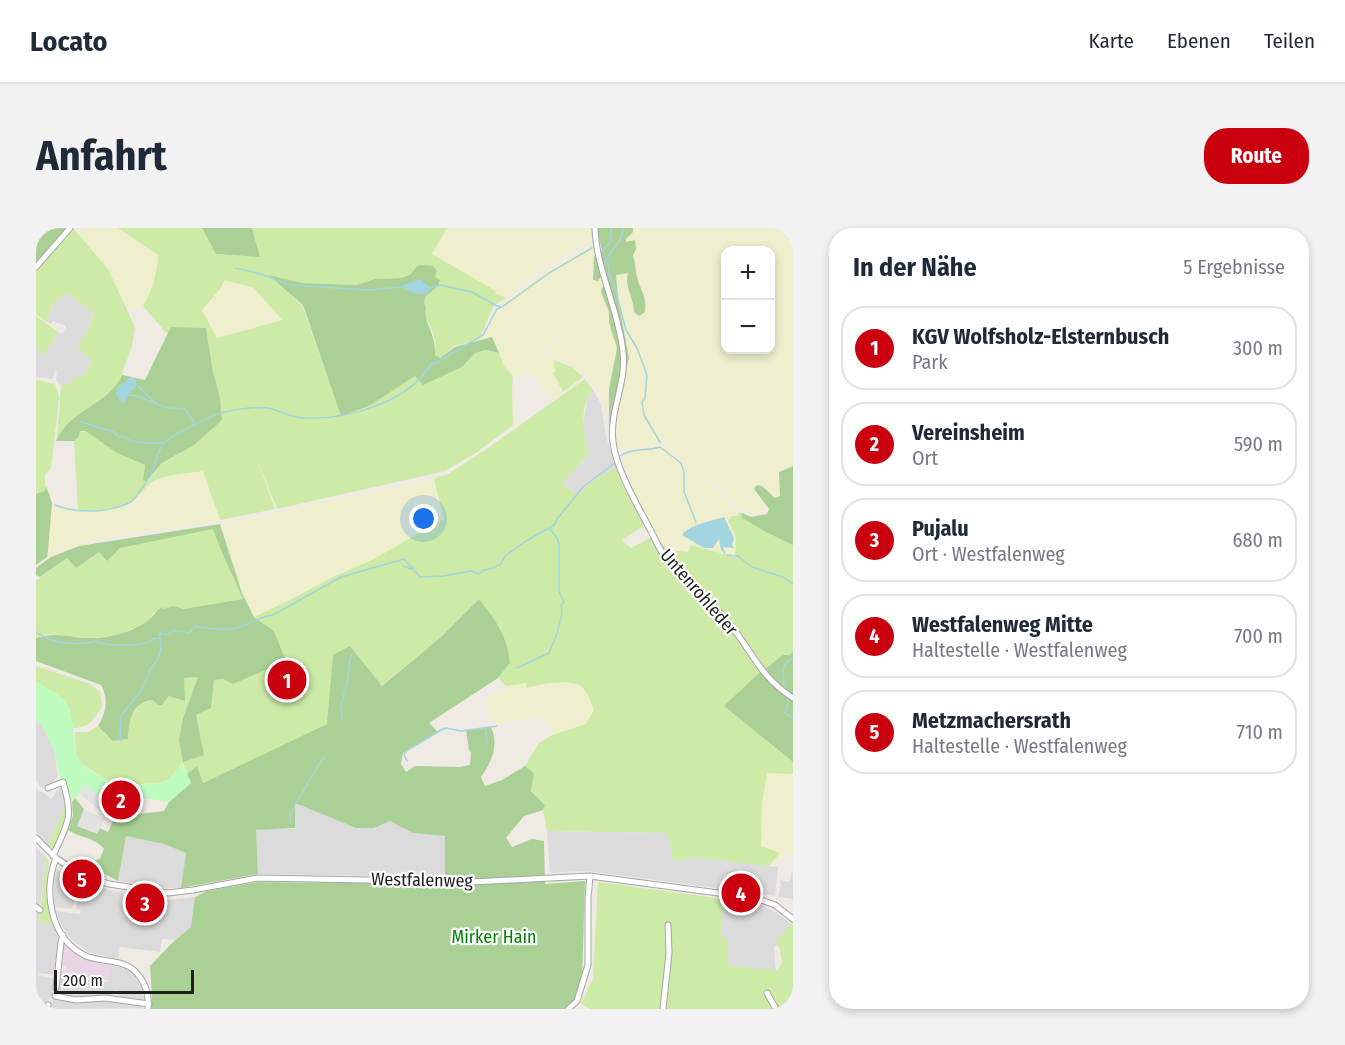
<!DOCTYPE html>
<html lang="de">
<head>
<meta charset="utf-8">
<style>
	:root { --surface:#fff; --page:#f2f2f3; --text:#1f2937; --muted:#747a83; --line:#e0e1e3; --accent:#cb000e }
	body { margin:0; font-family:"Fira Sans Condensed",sans-serif; background:var(--page); color:var(--text) }
	.controls { position:absolute; right:18px; top:18px; display:grid; overflow:hidden; border-radius:12px; box-shadow:0 3px 9px #0003 }
	.controls button { width:54px; height:54px; display:grid; place-items:center; padding:0; border:0; border-bottom:2px solid var(--line); background:var(--surface); color:var(--text); font:30px sans-serif }
	.scale { position:absolute; left:18px; bottom:15px; width:140px; box-sizing:border-box; padding-left:6px; border:3px solid #1e1e1e; border-top:0; font-size:16px; line-height:21px; white-space:nowrap; color:#1e1e1e; -webkit-text-stroke:4px #fff; paint-order:stroke }
	.you { position:absolute; left:388px; top:291px; width:21px; height:21px; margin:-15px; border:4px solid #fff; border-radius:50%; background:#1a73e8; box-shadow:0 0 0 9px #1a73e833 }
	.badge { display:grid; place-items:center; width:39px; height:39px; border-radius:50%; background:var(--accent); color:#fff; font-size:20px; font-weight:700 }
	.pin { position:absolute; translate:-50% -50%; border:3px solid #fff; box-shadow:0 2px 6px #0006 }
	.list { margin:0; padding:0; list-style:none }
	h2 { display:flex; justify-content:space-between; align-items:center; height:78px; margin:0; padding:0 24px; font-size:26px }
	h2 small { font-size:20px; font-weight:400; color:var(--muted) }
	.list li { display:grid; grid-template-columns:39px 1fr auto; gap:18px; align-items:center; box-sizing:border-box; height:84px; margin:0 12px 12px; padding:0 12px; border:2px solid var(--line); border-radius:24px }
	.list b { display:block; font-size:22px; white-space:nowrap }
	.list p { margin:0; font-size:20px; white-space:nowrap; color:var(--muted) }
	.list em { font-size:20px; font-style:normal; color:var(--muted) }
	.map { position:relative; flex:none; width:757px; height:781px; overflow:hidden; border-radius:24px }
	header { display:flex; align-items:center; gap:36px; box-sizing:border-box; height:84px; padding:0 30px; background:var(--surface); border-bottom:2px solid var(--line) }
	header strong { font-size:28px }
	nav { display:flex; gap:33px; margin-inline-start:auto; font-size:21px }
	.intro { display:flex; align-items:center; justify-content:space-between; box-sizing:border-box; height:144px; padding:0 36px }
	h1 { margin:0; font-size:42px }
	.button { padding:15px 27px; border-radius:24px; background:var(--accent); color:#fff; font-size:21px; font-weight:700 }
	main { display:flex; gap:36px; padding:0 36px }
	aside { flex:1; background:var(--surface); border-radius:24px; box-shadow:0 3px 9px #0003 }
	.map>svg:first-child { display:block }
</style>
</head>
<body>
<header>
<strong>Locato</strong>
<nav><a>Karte</a><a>Ebenen</a><a>Teilen</a></nav>
</header>
<div class="intro"><h1>Anfahrt</h1><a class="button">Route</a></div>
<main>
<div class="map">
<svg width="757" height="781" viewBox="0 0 757 781">
	<rect width="100%" height="100%" fill="#efeae3"/>
	<path fill="#dcdbdb" d="M32,66L58,85L50,106L56,133L47,148H40L36,153L25,159L20,151L21,143H19L16,151L0,149V121L5,122L8,127L22,104L27,106L30,98L17,93L15,96L9,93L15,85L14,80L25,68Z
		M557,162L565,176L570,210L582,238L554,255L541,267L527,256L539,239L547,234L549,207L546,199L552,169Z
		M0,492L6,498L18,521L22,548L16,555L6,559L3,558L0,553Z
		M25,557L30,577L12,617L0,604V560L2,563L7,564L15,571Z
		M259,574L320,600H338L354,593L377,605L409,608V649L222,646L220,601H259Z
		M511,603L632,605L637,632L665,630L742,639L739,668L560,644L544,643L514,645Z
		M90,608L128,616L150,625L145,660H128L82,653Z
		M0,620L10,629L4,679L0,676Z
		M21,642L42,653L73,662L131,672L159,669L155,699L138,712L126,711L124,724L84,719L82,731L52,724L35,711L24,694L20,683L44,686L45,683L40,680L42,669H39L36,681L19,679L17,656Z
		M755,644L757,645V671L742,669L745,657L744,652L754,654Z
		M635,664L726,677L746,688L756,696L738,720L740,745L630,781Z
		M0,683L4,685L3,694L17,696L22,708L18,747L3,745L2,747L19,751L17,767L12,773L9,781H0Z
		M75,737L90,741L98,747L106,760L108,772L84,769L81,762H78L76,770H40L22,768L20,765L22,749L72,754Z
		M19,770L68,771L109,780L13,781L16,771Z"/>
	<path fill="#e9d5e6" d="M28,716L45,729L55,734L75,737L73,752L22,747L25,743L30,742V739L25,737Z"/>
	<path fill="#efefce" fill-rule="evenodd" d="M37,0H82L122,27L121,42L116,62L107,78L90,81L72,41Z
		M411,0H557L558,13L552,14L499,44L470,70L397,26Z
		M597,0H757V238L742,245L744,268L739,269L725,257L720,256L717,260L731,280L725,285L716,286L704,281L696,276L684,258L664,248L665,250L683,261L693,276L703,284L702,287L696,288L692,293L699,310V329L655,317L652,323L633,321L623,313L603,279L585,226L592,223L620,222L600,221L630,217L638,218L639,214L582,222L579,218L580,189L593,130L583,75L581,47L591,46L590,58L595,68L597,85L604,88L609,84L611,71L600,45L601,36L598,28L600,21L599,12L590,15V11L597,4ZM690,22H734V122H690Z
		M559,15L561,25L558,27L556,52L562,53L565,47L569,54L565,65L573,83V95L581,121L572,161L571,190L567,172L556,154L537,137L512,126L507,114L509,128L518,130L519,144L517,145L527,164L515,172L500,149L490,145L480,150L476,147L468,138L456,109L443,112L463,78L511,41Z
		M189,52L218,60L246,92L181,110L166,82L184,61Z
		M167,243L184,293L54,313L11,329L16,275L47,283L80,279L99,271L112,257L124,250Z
		M398,251L408,291L336,332L295,350L252,373L218,389L206,365L184,296Z
		M528,453L543,457L549,461L558,482L550,496H545L516,507L509,491L502,488L458,497L451,481L450,468L469,462L470,458L490,455L491,460Z
		M731,545L757,546V627L749,623L744,635L739,632L743,625L725,618L726,576Z"/>
	<path fill="#cdeba7" fill-rule="evenodd" d="M37,0L72,41L99,99L96,118L82,157L36,193L21,210L25,159L36,153L40,148H47L56,133L40,118L50,106L58,85L32,66L25,68L14,80L15,85L9,93L0,86V43Z
		M82,0H166L180,26L224,29L216,0H411L396,26L460,63L459,65L470,70L458,77L443,112L418,118L404,130L399,127C401,112 396,100 388,86L390,79L388,75L389,69L402,58L404,52L399,49L401,43L397,38H381L375,46L365,50L339,51L321,57L266,55L233,48L266,77L305,187L333,178L379,148L426,139L439,125L450,122L463,125L468,138L477,149L476,161L477,197L440,225L409,243L241,281L220,229L239,281L184,292L167,243C153,245 138,246 125,250C114,253 109,262 100,270C89,280 57,283 42,282L38,213L42,210L44,203L52,205L81,225L109,237L107,252L111,254L126,235L145,225L186,191L184,169L177,144L170,100L135,99L131,106L107,78C117,61 121,46 122,27ZM189,52L218,60L246,92L181,110L166,82L184,61Z
		M0,88L22,104L8,127L4,126L5,122L0,121Z
		M518,132L536,139L547,149L527,164L517,145L519,144Z
		M549,151L557,162C542,182 548,203 552,225C545,237 535,245 527,256L541,267L554,255L582,238L608,298L586,312L595,320L615,309L626,330L693,400L726,446L688,478L757,534V546L731,545L726,576L725,618L744,625L733,638L665,630L637,632L631,605L511,603L507,582L509,577L495,563L498,545L489,538L503,515L516,507L550,496L558,482C555,475 552,465 547,460C537,449 504,457 491,460L490,455L470,458L462,450L474,435C471,411 455,391 443,371L405,409L345,458L314,418L291,496L167,555L160,539L151,546L147,535L132,552L122,555L86,557L74,554L43,534L40,525L39,504H52L62,498L77,513L92,511L94,490L104,476L116,472L126,477L148,450L163,449L147,490V498L160,487L175,480L178,452L186,451L250,433L238,403L218,389L252,373L295,350L336,332L408,291L398,251L412,246L452,220Z
		M0,152L19,156L23,169L16,233L14,242L9,246V263L0,266Z
		M703,284L706,285V289L757,317V424L753,427H747L727,442L688,386L631,327L623,313L633,322L652,324L655,317L699,329L700,310L692,293L696,288H702Z
		M177,301L184,320L207,371L148,382L137,378L117,385L112,394L84,406L74,408L56,410L14,406L0,410V353L32,329L54,331L63,324Z
		M0,438L54,456L64,464L66,478C58,492 53,500 36,500L30,474L0,453Z
		M25,557C36,582 28,595 18,619L15,620L12,617L30,577Z
		M10,629L13,633L10,668L17,696L3,695Z
		M562,654L687,671L685,709L692,711L691,738L741,742L746,734L744,721L739,715L755,695L757,697V781H555L545,776L557,750Z"/>
	<path fill="#abd096" d="M0,0H30L0,34Z
		M166,0H216L224,29L180,26Z
		M561,0H597V4L590,11V14L599,12L600,21L597,28C600,36 599,42 601,49C605,64 611,68 609,84L603,88L598,84C598,70 588,59 592,45L580,47L583,77L593,130L573,206V161L581,120L573,95V84L565,64L569,53L566,47L562,53L557,52L558,28L566,23Z
		M384,37L397,38L401,43L399,49L404,52L402,58L389,69L388,75L390,79C386,93 401,107 399,127L404,130L419,119L456,109L463,125L450,122L439,125L426,139L387,157L379,148L333,178L305,188L267,77L232,47L266,55L321,57L339,51L365,50L375,46L381,38Z
		M135,99L170,100L177,144L184,169L186,192L158,217L126,235L110,254L107,252L109,237L81,225L49,203H44L42,210L38,213H20C33,182 75,175 86,147L109,152Z
		M757,238V317L728,303L705,289L706,285L715,289L731,286L733,281L718,261L721,257L726,258L739,270L744,268L743,244Z
		M10,258L16,275L12,323L11,329L0,337V266L9,263Z
		M184,296L206,365L218,389L238,403L250,433L197,456L187,451L178,452L175,480L160,487L168,527L147,534L143,512L147,490L162,449L148,450L149,473L133,468L126,477H123L116,472C95,475 93,493 92,511L77,513L62,498C70,484 73,472 65,457L0,433V410C22,403 35,410 56,410C74,410 95,404 110,394C116,390 120,383 126,379L127,381L137,378L148,381L207,371L184,320L177,301L84,320L71,333L63,324L40,340L31,330L4,349L0,347V340L15,329L43,318Z
		M443,371C460,393 471,407 474,435L462,450L393,495L402,504L367,525L365,536L370,544L379,538L424,539L434,537L435,525L433,522L430,502L455,499C463,518 456,533 445,549L449,558L466,552L489,538L498,545L495,563L509,577L507,582L488,588L470,610L476,619L496,611L508,613L509,656L549,653L546,753L534,781H115L116,768L114,738L138,713L155,699L159,669L171,663L222,654L409,656V608L377,605L354,593L338,600H320L259,575V600L220,602L222,646L145,660L150,625L128,616L90,608L82,653L69,646L48,641L50,635L64,631L68,621C57,608 46,611 32,602L37,588L36,574L39,570L48,581L45,591L72,604L77,593L94,594L95,587L128,583L133,574L155,555L151,546L161,538L167,555L291,496L297,427L314,418L346,458L405,409Z
		M757,424V534L688,478L721,447L747,427H753Z"/>
	<path fill="#befbbf" d="M0,453C9,460 23,465 30,474C40,486 35,519 43,532C46,537 52,541 57,544C78,556 90,559 114,556C119,555 128,555 132,552C138,548 142,539 147,534V538L155,555L133,574L106,570L104,576L90,577L92,568L80,566L76,579L48,556L47,564L35,572L29,553L24,550L18,521L6,498L0,492Z"/>
	<path fill="#e2e2e2" d="M48,556L76,579L69,587L45,567L47,564L44,561Z
		M48,581L69,591L61,606L41,598Z"/>
	<path fill="#a2d5df" d="M384,51L395,60L391,66H379L365,58Z
		M95,149L100,152V159L92,166L89,175H86L79,165L82,162L81,160Z
		M688,289L698,310L696,317L698,320L687,319L690,327L685,322L683,311L677,320H668L646,307C653,297 675,293 688,289Z"/>
	<g fill="none" stroke-linecap="round" stroke-linejoin="round">
		<path stroke="#a2d5df" stroke-width="1.5" d="M587,0L585,10L569,33L573,39V46L580,64L590,102L601,120L611,147L609,170L606,174L608,187L624,214
			M566,24L575,12V0
			M200,40L225,46L253,57L333,62L366,59
			M395,60L404,57L436,64L461,78L466,79L513,45L556,20
			M102,158L121,176L132,180L149,181L160,197
			M91,168L97,167L119,175
			M45,194L78,204L83,209L86,208C97,217 115,214 128,215
			M584,228C595,220 612,223 624,219L645,235L648,244V264L660,294
			M19,277C41,286 73,285 95,274C99,271 113,250 116,245C120,236 121,222 128,215C138,205 166,193 179,187C191,182 220,178 233,180C245,183 256,190 268,190C312,192 373,174 396,135L398,136L447,107L461,81L466,79
			M691,327L702,328L716,339L747,349L757,356
			M367,338L375,341L377,339
			M0,404C5,407 8,409 13,411C22,416 51,417 60,413C72,419 100,418 114,414L116,411L124,410V405L131,407L138,402L153,405L159,398C172,400 192,404 204,399C215,395 224,389 237,387L305,349L368,331L384,349L408,348L435,343L443,346L448,342L457,340L465,336L469,328L490,313L518,297L521,291L547,259L579,235
			M481,440L513,425C518,414 529,387 525,377L528,374L523,363V316L521,310L513,300
			M748,460C748,447 742,438 757,430
			M751,470L752,474L749,485L757,491
			M306,490C303,477 308,468 311,456C313,444 311,438 316,426
			M450,501L451,514
			M84,513L85,488L104,464L113,447V443C122,433 126,424 125,411
			M371,533L368,527L370,523L405,502L410,500L425,503L461,498
			M254,595C253,580 261,575 267,564C274,552 280,540 288,529"/>
		<defs>
			<path id="minor" d="M559,0C560,41 583,82 587,124C591,154 573,184 577,214C580,242 603,280 616,305C620,313 624,322 629,329C648,353 674,371 693,395C716,423 724,449 757,470
				M0,39L34,0
				M12,560L27,554C38,591 32,594 17,628
				M0,610L20,630L42,645L56,651L73,656L132,665L157,662L222,650L436,654L554,648L720,670L739,677L757,691
				M20,630C7,664 14,711 50,728C62,733 75,732 87,736C105,742 114,763 112,781
				M0,679L4,682
				M20,760L25,714L27,707
				M731,765L740,781
				M19,768L40,772L69,770L113,776
				M11,781L12,777
				M532,781L541,773L552,737V670L554,648
				M627,781L633,725L632,697"/>
		</defs>
		<use href="#minor" stroke="#a5a5a5" stroke-width="7"/>
		<use href="#minor" stroke="#fff" stroke-width="5"/>
	</g>
	<g text-anchor="middle" dominant-baseline="central" stroke-width="4.5" stroke-linejoin="round" paint-order="stroke">
		<g font-size="18" fill="#1e1e1e" stroke="#fff">
			<text transform="translate(663 364) rotate(49)">Untenrohleder</text>
			<text transform="translate(386 652) rotate(1)">Westfalenweg</text>
		</g>
		<g font-size="18" fill="#078009" stroke="#fff">
			<text x="458" y="709">Mirker Hain</text>
		</g>
	</g>
</svg>
<div class="controls">
<button>+</button>
<button>−</button>
</div>
<div class="scale">200 m</div>
<div class="you"></div>
<div class="pin badge" style="left:251px;top:452px">1</div>
<div class="pin badge" style="left:85px;top:572px">2</div>
<div class="pin badge" style="left:109px;top:675px">3</div>
<div class="pin badge" style="left:705px;top:665px">4</div>
<div class="pin badge" style="left:46px;top:651px">5</div>
</div>
<aside>
<h2>In der Nähe<small>5 Ergebnisse</small></h2>
<ul class="list">
<li><span class="badge">1</span><div><b>KGV Wolfsholz-Elsternbusch</b><p>Park</p></div><em>300 m</em></li>
<li><span class="badge">2</span><div><b>Vereinsheim</b><p>Ort</p></div><em>590 m</em></li>
<li><span class="badge">3</span><div><b>Pujalu</b><p>Ort · Westfalenweg</p></div><em>680 m</em></li>
<li><span class="badge">4</span><div><b>Westfalenweg Mitte</b><p>Haltestelle · Westfalenweg</p></div><em>700 m</em></li>
<li><span class="badge">5</span><div><b>Metzmachersrath</b><p>Haltestelle · Westfalenweg</p></div><em>710 m</em></li>
</ul>
</aside>
</main>
</body>
</html>
